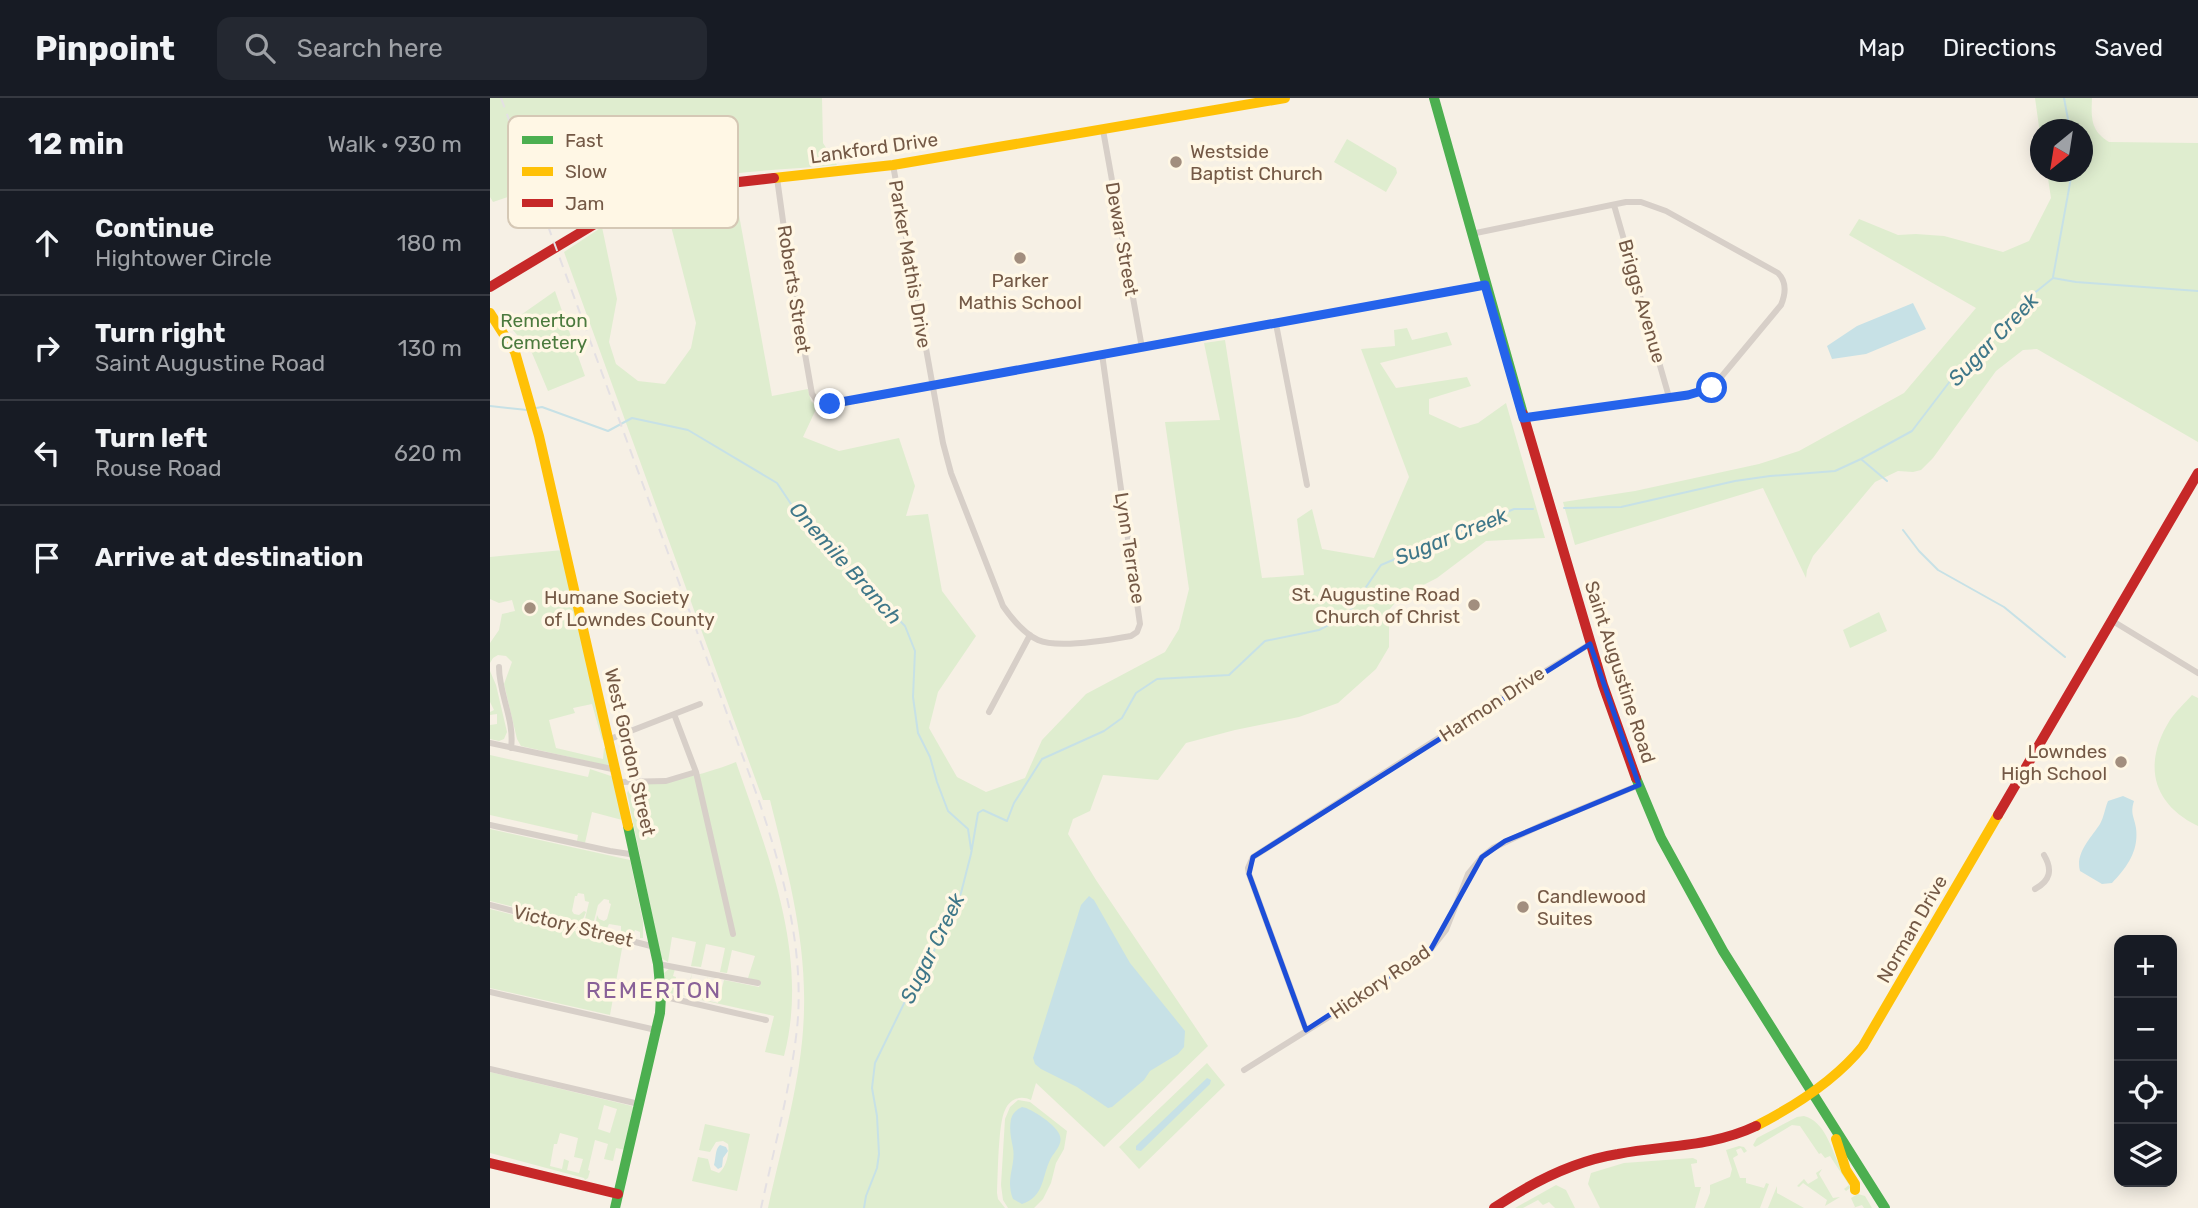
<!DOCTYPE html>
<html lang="en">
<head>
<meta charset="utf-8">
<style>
	:root { --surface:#171b24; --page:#242831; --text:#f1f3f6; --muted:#9ea1a6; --line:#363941 }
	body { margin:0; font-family:Rubik,sans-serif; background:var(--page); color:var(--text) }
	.controls { position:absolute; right:21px; bottom:21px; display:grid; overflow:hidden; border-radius:14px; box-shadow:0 4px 18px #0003 }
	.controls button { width:63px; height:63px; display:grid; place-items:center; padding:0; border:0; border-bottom:2px solid var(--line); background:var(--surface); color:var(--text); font:35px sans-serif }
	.compass { position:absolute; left:1540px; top:21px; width:63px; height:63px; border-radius:50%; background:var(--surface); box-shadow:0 4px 18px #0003; rotate:210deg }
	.stop { position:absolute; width:21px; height:21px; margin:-16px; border:5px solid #2563eb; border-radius:50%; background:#fff }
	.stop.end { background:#2563eb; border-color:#fff; box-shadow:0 2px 7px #0008 }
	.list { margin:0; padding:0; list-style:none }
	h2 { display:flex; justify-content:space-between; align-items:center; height:91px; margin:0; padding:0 28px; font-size:30px }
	h2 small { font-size:23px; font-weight:400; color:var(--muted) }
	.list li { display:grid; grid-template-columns:46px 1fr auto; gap:21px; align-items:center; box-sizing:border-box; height:105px; padding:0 28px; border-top:2px solid var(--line) }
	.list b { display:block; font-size:26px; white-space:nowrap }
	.list p { margin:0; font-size:23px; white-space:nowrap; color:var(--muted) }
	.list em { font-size:23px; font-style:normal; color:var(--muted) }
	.icon { flex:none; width:38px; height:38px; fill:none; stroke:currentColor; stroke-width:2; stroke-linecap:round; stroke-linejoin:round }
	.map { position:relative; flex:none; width:1708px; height:1110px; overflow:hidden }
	header { display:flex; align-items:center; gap:42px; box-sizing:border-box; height:98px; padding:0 35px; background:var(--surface); border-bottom:2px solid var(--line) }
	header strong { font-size:33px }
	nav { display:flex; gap:38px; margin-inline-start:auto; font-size:24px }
	.search { width:490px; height:63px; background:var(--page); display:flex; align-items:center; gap:18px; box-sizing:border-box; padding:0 24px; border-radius:14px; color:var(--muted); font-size:26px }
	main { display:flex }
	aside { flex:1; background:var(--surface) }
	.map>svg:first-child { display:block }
</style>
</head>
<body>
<header>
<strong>Pinpoint</strong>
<div class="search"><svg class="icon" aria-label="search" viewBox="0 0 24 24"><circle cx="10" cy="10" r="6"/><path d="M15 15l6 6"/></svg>Search here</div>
<nav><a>Map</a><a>Directions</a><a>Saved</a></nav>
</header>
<main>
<aside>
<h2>12 min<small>Walk · 930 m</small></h2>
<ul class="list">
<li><svg class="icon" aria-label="ahead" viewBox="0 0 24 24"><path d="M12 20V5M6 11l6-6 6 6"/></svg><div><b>Continue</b><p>Hightower Circle</p></div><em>180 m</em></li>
<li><svg class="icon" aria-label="right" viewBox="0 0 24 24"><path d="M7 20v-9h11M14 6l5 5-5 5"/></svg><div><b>Turn right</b><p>Saint Augustine Road</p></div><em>130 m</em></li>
<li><svg class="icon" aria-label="left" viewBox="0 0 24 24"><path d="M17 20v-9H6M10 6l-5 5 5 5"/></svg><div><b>Turn left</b><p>Rouse Road</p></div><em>620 m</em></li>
<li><svg class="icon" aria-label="arrive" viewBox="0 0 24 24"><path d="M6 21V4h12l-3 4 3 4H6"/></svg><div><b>Arrive at destination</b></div></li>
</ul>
</aside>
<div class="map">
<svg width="1708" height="1110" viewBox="0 0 1708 1110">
	<rect width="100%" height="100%" fill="#f6f0e5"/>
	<path fill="#dfedcf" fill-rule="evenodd" d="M0,0H332L333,45L347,67C282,73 200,74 139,98C121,105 104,118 88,128L67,82L3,104L0,99Z
		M1545,0H1602C1601,21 1601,33 1619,44L1708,45V344L1547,251L1533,252L1506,273L1443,360L1431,372L1423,374L1408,373L1385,384L1323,458L1317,472L1316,480L1273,390L1085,447L1073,404L1145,393L1269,366L1309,353L1414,295L1486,210L1359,137L1369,121L1408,137L1426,136L1454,138L1513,154L1539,143L1561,100L1557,74H1592V32H1550V36Z
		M857,41L906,70L907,75L896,94L844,64Z
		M245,95L282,298L318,291L321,303L327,309L313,339L349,353L409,340L425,388L416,418L438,416L452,493L486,538L448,594L439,630L467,679L496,694L535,680L552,642L596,596L675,554L689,531L699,491L675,324L730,322L714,245L735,242L772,480L814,477L807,421L822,411L832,451L884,460L919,379L871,251L905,248L904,232L917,230L922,242L957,234L962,247L890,265L906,290L977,279L981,288L939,301V316L970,330L988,325L1016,305L1055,440L996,443L947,480L910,499L899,512V549L886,571L848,605L809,619L745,632L696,645L668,682L613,677L600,713L583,721L578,736L606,782L718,948L614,1049L546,985L541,1002C530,997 520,1001 515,1012C508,1026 508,1077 507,1095L508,1101L515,1110H278C292,1045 313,978 314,911C316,840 297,770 280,702H273L74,154L112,129L127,201L119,244L126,266L148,283L175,286L201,250L206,225L175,105L193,100Z
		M65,193L95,278L58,293L42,255L18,226Z
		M73,452L116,640L112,642L102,606L83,610L85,615L59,622L66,650L113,661L114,650H117L122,666L119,668L31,648L27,641L14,586L22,564L16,558L8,557L3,560L0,565V545L9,532L12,516L25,513L22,502L9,505L0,501V459Z
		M1389,514L1397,533L1360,550L1353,532Z
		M0,573L6,587L17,634L14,641L9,643L0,641V627L7,626V616L0,617V614L4,612L0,604Z
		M1702,597L1708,600V728C1661,705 1653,665 1680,622C1686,613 1695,605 1702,597Z
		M0,657L98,679L100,671L124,679L136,723L102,714L95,745L87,743L88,737L0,717Z
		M246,664C278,757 320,859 294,958L275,954L284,918L175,894L174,875L180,870L185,871L183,878L186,879L183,896L196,898L202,875L198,899L212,902L218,878L215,902L228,905L234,882L269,889L271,884L258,880L265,858L242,852L237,875L230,874L235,850L216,846L211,869L201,868L206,844L182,839L178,864L171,860L137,695L142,686C182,683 208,679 246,664Z
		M0,731L140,762L153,824V840H150V834L145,832L142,839L131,836V828L119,826L116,832L105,830L107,817L109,821L114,823L117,821L121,806L119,805V802L114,801L108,807L104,823L95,821L99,804L95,803L94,796L88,795L87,798H85L82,813L84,816L89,817L94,813L96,814L91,826L0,803Z
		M0,811L133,845L120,917L0,890Z
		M717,965L735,987L649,1071L629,1049Z
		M0,974L142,1008L143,1010L136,1052L126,1050L123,1063L114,1061L118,1046L105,1042L98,1072L100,1073L98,1080L95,1082L94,1080L0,1055ZM114,1007L127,1011L120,1035L108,1031ZM70,1035L88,1040L84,1059L93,1061L89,1075L77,1072L79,1063L74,1061L72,1071L60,1068L64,1046H67Z
		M528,1002L540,1004L577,1033L574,1051L566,1065L561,1085L553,1101L544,1110H518L513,1102L511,1087L515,1021L520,1009Z
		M1314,1018C1335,1024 1340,1048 1349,1066C1353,1074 1360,1080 1360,1090L1356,1093L1354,1091L1359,1087L1340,1058L1335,1060L1331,1055L1329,1056L1310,1028L1302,1027L1269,1047L1265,1049L1263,1047L1267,1040L1307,1019Z
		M215,1026L260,1036L247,1093L202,1083L208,1059L218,1061L221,1072L229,1075C236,1070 240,1054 238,1046L233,1043L226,1044L220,1054L209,1052Z
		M1249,1048L1254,1049L1257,1053L1254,1055L1251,1050L1246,1052L1248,1057L1243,1060L1250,1080H1256V1085L1274,1090L1276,1085L1279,1086L1270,1110H1214L1220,1095V1087L1240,1079L1242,1071L1236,1052Z
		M1203,1060L1207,1062V1065L1201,1066L1205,1089H1211L1205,1110H1110L1098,1086L1101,1075L1134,1065Z
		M1332,1071L1329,1076L1343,1100L1350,1099L1335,1108L1337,1102L1313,1085L1309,1089L1307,1088L1314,1081L1318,1086L1328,1080L1326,1075Z
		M1066,1087L1076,1092L1085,1110H1065L1059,1104L1053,1107L1048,1102L1033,1110H1025Z
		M1287,1088V1095L1314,1110H1278Z
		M1368,1096L1375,1098L1382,1110H1374L1372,1107L1363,1110L1365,1109L1361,1100Z"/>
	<path fill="#c7e1e6" d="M1423,205L1436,231L1376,256L1342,261L1337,248L1367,228Z
		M1633,698L1644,703C1640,716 1644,718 1646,730C1649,753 1637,769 1622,785L1612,786L1590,773C1585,755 1601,740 1610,726C1614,719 1615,710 1618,703Z
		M599,798L604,802L640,865L695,933L694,949L688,956L660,973L654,982L622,1009L618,1010L587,989L551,971L545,966L543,960L591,807Z
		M717,980L721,982L720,986L651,1053L646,1052V1048Z
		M532,1009C541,1010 568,1028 570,1038C573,1047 563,1055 560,1062C552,1079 554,1099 532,1106L523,1101C515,1081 526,1068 523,1050C521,1040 519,1032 521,1021C523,1015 526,1012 532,1009Z
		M230,1047L236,1049L238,1053L233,1060L232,1069L228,1071L224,1067C226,1060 225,1051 230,1047Z"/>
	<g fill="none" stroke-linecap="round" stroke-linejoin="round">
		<path stroke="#c7e1e6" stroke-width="2" d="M1574,0L1580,32
			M1563,179L1582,74
			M0,308L37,312
			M46,310L52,309L118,333L142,320L198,332L287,385L313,424L415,528L425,553L423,599L428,635L440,659L447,684L458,713L478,731L481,751
			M1371,361L1397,383
			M1074,410L1131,409L1245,383L1280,378L1345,373L1371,361L1422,333L1467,274L1537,201L1563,180L1586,184L1708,193
			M1413,432L1429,453L1448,472L1514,509L1575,559
			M374,1110L376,1098L387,1070L389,1056L387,1018L382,990L385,965L422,889L441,861L455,824L471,795L481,756L488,715L493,712L517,723L524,705L552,661L614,633L632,620L646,595L667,581L739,577L775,543L829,532L857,517L891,467L1024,411H1043"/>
		<path stroke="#d7cfc8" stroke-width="6" d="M613,32L652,250
			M403,67L453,345L461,375L513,508C522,521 533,535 548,542C568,551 619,542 641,538L647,534L650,526L612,256
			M287,80L298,159L322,296L329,305L340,306L368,302L995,187
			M1124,107L1179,299
			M981,136L1136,104H1151L1176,113L1288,175C1297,184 1296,195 1291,207L1222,290L1198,297L1033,320
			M786,226L817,387
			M1621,522L1708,575
			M9,569C9,596 25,623 21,650
			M499,614L540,537
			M184,616L206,674L243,836
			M120,641L210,606
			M0,645L127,672
			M130,684L176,683L206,674
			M0,727L120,753L146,757
			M1545,791C1560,783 1563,772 1554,757
			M0,807L165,849
			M168,866L268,885
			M0,894L166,932
			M171,898L276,922
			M816,932L759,776L758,770L763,759L1011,600L1100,546
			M0,971L149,1006
			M754,972L858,907L941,851L956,832L978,776L992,759L1003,750L1052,727L1149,687"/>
		<path stroke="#4caf50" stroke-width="10" d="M944,0L1033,316
			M1146,680L1171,740L1233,853L1395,1110
			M125,1110L170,915L171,898L168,866L138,728"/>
		<path stroke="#ffc107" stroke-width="10" d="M284,80L403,67L795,0
			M0,215L25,254L49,338L138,728
			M1266,1028C1305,1008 1345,983 1373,948L1508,717
			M1346,1041L1356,1072L1365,1086V1092"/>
		<path stroke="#c62828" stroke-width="10" d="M0,189L118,118L151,101L205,89L284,80
			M1033,316L1113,587L1146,680
			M1508,717L1708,375
			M0,1065L128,1096
			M1004,1110C1041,1085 1083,1063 1128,1056C1175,1047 1222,1049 1266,1028"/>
		<path stroke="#e4e0e3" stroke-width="2" stroke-dasharray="10 7" stroke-linecap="butt" d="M11,0L268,700C293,774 315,852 307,931C300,992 284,1051 271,1110"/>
	</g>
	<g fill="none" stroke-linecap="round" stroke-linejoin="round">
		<path stroke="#2563eb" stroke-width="9" d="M340,306L995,187L1033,320L1198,297L1222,290"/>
	</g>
	<path fill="none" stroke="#1d4ed8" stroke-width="5" stroke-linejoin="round" d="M1100,546L1149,687L1015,743L992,759L941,851L816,932L759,776L763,759Z"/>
	<g fill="#a28e7e" stroke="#fff7e5" stroke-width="2.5">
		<circle cx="686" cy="64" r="7"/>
		<circle cx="530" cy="160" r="7"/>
		<circle cx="984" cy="507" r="7"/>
		<circle cx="40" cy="510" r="7"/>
		<circle cx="1631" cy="664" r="7"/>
		<circle cx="1033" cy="809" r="7"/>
	</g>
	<g text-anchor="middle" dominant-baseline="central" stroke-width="7" stroke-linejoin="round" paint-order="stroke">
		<g font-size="19" fill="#745946" stroke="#fff7e5">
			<text transform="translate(384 50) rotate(-8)">Lankford Drive</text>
			<text transform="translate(632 141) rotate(80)">Dewar Street</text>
			<text transform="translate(420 166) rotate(80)">Parker Mathis Drive</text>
			<text transform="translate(304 191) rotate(81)">Roberts Street</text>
			<text transform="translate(1152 203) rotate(74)">Briggs Avenue</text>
			<text transform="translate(640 450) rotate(81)">Lynn Terrace</text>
			<text transform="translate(1130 574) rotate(72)">Saint Augustine Road</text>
			<text transform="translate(1002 606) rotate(-33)">Harmon Drive</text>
			<text transform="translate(140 654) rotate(77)">West Gordon Street</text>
			<text transform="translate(83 828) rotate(14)">Victory Street</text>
			<text transform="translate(1422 831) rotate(-60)">Norman Drive</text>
			<text transform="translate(890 884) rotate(-34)">Hickory Road</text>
		</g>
		<g font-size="19" fill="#745946" stroke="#fff7e5" text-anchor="start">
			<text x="700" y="53">Westside<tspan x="700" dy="22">Baptist Church</tspan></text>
			<text x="530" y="182" text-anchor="middle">Parker<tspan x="530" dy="22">Mathis School</tspan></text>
			<text x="970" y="496" text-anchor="end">St. Augustine Road<tspan x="970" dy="22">Church of Christ</tspan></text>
			<text x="54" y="499">Humane Society<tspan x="54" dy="22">of Lowndes County</tspan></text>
			<text x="1617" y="653" text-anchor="end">Lowndes<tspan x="1617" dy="22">High School</tspan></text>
			<text x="1047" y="798">Candlewood<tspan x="1047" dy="22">Suites</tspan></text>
		</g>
		<g font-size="19" fill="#4b7a3d" stroke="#fff7e5">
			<text x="54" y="222">Remerton<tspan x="54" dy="22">Cemetery</tspan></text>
		</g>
		<g font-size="21" font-style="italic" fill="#3f7789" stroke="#fff7e5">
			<text transform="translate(1503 241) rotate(-46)">Sugar Creek</text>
			<text transform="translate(961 438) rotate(-22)">Sugar Creek</text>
			<text transform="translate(356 465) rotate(48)">Onemile Branch</text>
			<text transform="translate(442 850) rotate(-64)">Sugar Creek</text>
		</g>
		<g font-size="23" letter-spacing="2" fill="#896198" stroke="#fff7e5">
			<text x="164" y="892">REMERTON</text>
		</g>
	</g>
	<rect x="18" y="18" width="230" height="112" rx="10" fill="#fff7e5" stroke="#d5c8b5" stroke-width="2"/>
	<rect x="32" y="38" width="31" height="8" fill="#4caf50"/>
	<rect x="32" y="69" width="31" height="9" fill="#ffc107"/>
	<rect x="32" y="101" width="31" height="8" fill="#c62828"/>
	<g font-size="19" fill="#745946">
		<text x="75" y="49">Fast</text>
		<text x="75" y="80">Slow</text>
		<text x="75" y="112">Jam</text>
	</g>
</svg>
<div class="controls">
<button>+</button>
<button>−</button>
<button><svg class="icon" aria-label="locate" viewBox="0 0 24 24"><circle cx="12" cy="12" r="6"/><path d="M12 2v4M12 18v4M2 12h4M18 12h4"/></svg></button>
<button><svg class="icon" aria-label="layers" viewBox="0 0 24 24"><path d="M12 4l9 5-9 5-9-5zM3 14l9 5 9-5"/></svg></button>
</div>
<svg class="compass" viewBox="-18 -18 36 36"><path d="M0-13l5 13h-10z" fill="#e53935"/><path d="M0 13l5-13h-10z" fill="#9ea1a6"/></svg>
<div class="stop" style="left:1222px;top:290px"></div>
<div class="stop end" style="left:340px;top:306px"></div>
</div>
</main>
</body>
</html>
